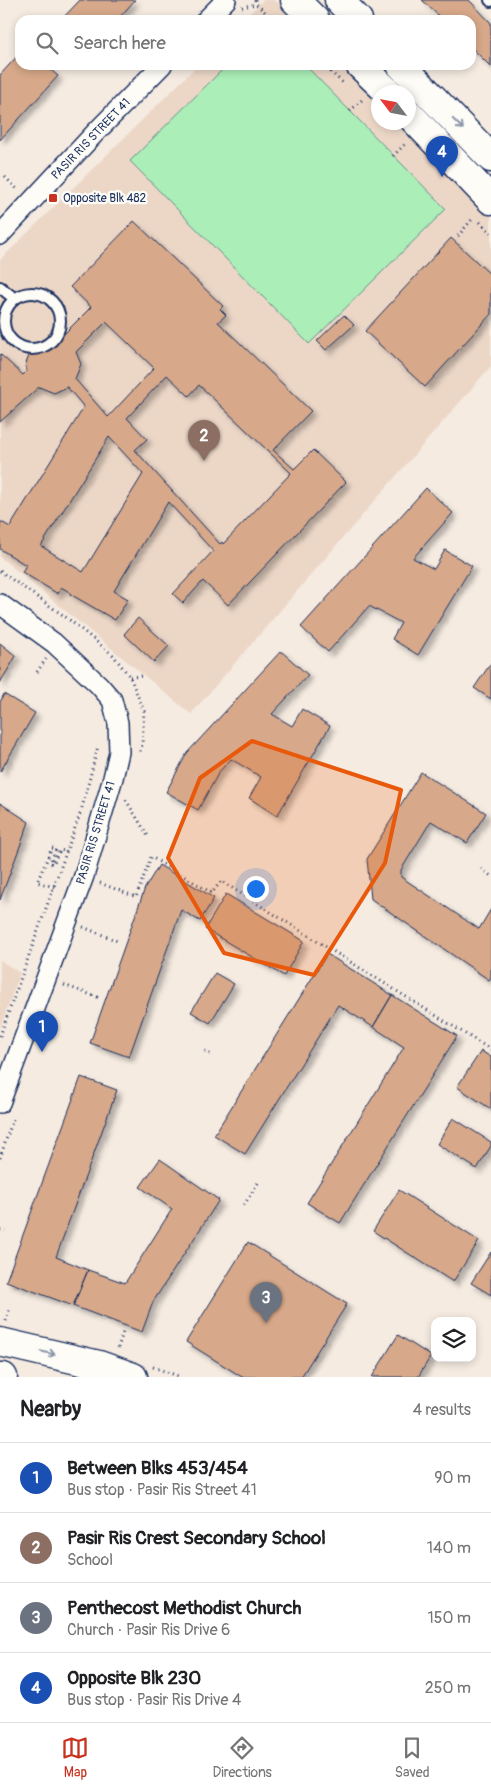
<!DOCTYPE html>
<html lang="en">
<head>
<meta charset="utf-8">
<style>
	:root { --surface:#fff; --page:#f2f2f2; --text:#202124; --muted:#757577; --line:#e0e0e0; --accent:#c8321e }
	body { margin:0; font-family:Pangolin,sans-serif; background:var(--page); color:var(--text) }
	.controls { position:absolute; right:15px; bottom:15px; display:grid; overflow:hidden; border-radius:10px; box-shadow:0 2px 8px #0003 }
	.controls button { width:45px; height:45px; display:grid; place-items:center; padding:0; border:0; border-bottom:1px solid var(--line); background:var(--surface); color:var(--text); font:25px sans-serif }
	.compass { position:absolute; left:371px; top:85px; width:45px; height:45px; border-radius:50%; background:var(--surface); box-shadow:0 2px 8px #0003; rotate:302deg }
	.you { position:absolute; left:255px; top:888px; width:18px; height:18px; margin:-12px; border:4px solid #fff; border-radius:50%; background:#1a73e8; box-shadow:0 0 0 8px #1a73e833 }
	.badge { display:grid; place-items:center; width:32px; height:32px; border-radius:50%; background:var(--accent); color:#fff; font-size:16px; font-weight:700 }
	.pin { position:absolute; translate:-50% -41px; filter:drop-shadow(0 1px 2px #0008) }
	.pin::after { content:''; position:absolute; top:26px; width:18px; height:15px; background:inherit; clip-path:polygon(0 0,100% 0,50% 100%) }
	.list { margin:0; padding:0; list-style:none }
	h2 { display:flex; justify-content:space-between; align-items:center; height:65px; margin:0; padding:0 20px; font-size:21px }
	h2 small { font-size:16px; font-weight:400; color:var(--muted) }
	.list li { display:grid; grid-template-columns:32px 1fr auto; gap:15px; align-items:center; box-sizing:border-box; height:70px; padding:0 20px; border-top:1px solid var(--line) }
	.list b { display:block; font-size:19px; white-space:nowrap }
	.list p { margin:0; font-size:16px; white-space:nowrap; color:var(--muted) }
	.list em { font-size:16px; font-style:normal; color:var(--muted) }
	.icon { flex:none; width:28px; height:28px; fill:none; stroke:currentColor; stroke-width:2; stroke-linecap:round; stroke-linejoin:round }
	.map { position:relative; flex:none; width:491px; height:1377px; overflow:hidden }
	.search { position:absolute; background:var(--surface); box-shadow:0 2px 8px #0003; left:15px; right:15px; top:15px; height:55px; display:flex; align-items:center; gap:12px; box-sizing:border-box; padding:0 18px; border-radius:15px; color:var(--muted); font-size:19px }
	.sheet { height:345px; background:var(--surface) }
	nav { display:flex; justify-content:space-around; align-items:center; box-sizing:border-box; height:70px; border-top:1px solid var(--line); background:var(--surface); font-size:14px; color:var(--muted) }
	nav a { display:grid; justify-items:center; gap:2px }
	nav .on { color:var(--accent) }
	.map>svg:first-child { display:block }
</style>
</head>
<body>
<div class="map">
<svg width="491" height="1377" viewBox="0 0 491 1377">
	<defs>
		<filter id="shadow"><feDropShadow dx="4.5" dy="4.5" stdDeviation="2.5" flood-color="#0004"/></filter>
	</defs>
	<rect width="100%" height="100%" fill="#f5ebe1"/>
	<filter id="ink" filterUnits="userSpaceOnUse"><feTurbulence type="fractalNoise" baseFrequency=".02" numOctaves="2"/><feDisplacementMap in="SourceGraphic" scale="10" xChannelSelector="R" yChannelSelector="G"/><feConvolveMatrix kernelMatrix="1 2 1 2 8 2 1 2 1" color-interpolation-filters="sRGB"/></filter>
	<g filter="url(#ink)">
		<path fill="#ecd7c7" d="M263,0H273L289,8L300,20H243Z
			M198,65H344L378,100V122L400,123L491,216V366L191,714L0,557V260Z
			M0,960L20,973L0,1028Z"/>
		<path fill="#abeeb7" stroke="#638e8a" d="M227,65H305L446,209L309,344L130,161Z"/>
		<path fill="#d7a889" stroke="#1b2f5e" fill-rule="evenodd" filter="url(#shadow)" d="M80,0H135L117,20H61Z
			M422,0H469L491,23V67L471,47V20H443Z
			M20,53V65H45L58,76L0,140V75Z
			M134,221L223,306L220,309L226,315L218,322L311,411L273,450L294,469L313,450L346,482L228,605L203,581L183,603L173,594L213,551L168,502L114,591L128,599L115,620L70,594L71,593L61,587L58,594L22,572L26,565L0,549V521L10,527L84,407L67,387L54,393L39,387L0,422V354L23,375L27,371L25,366L33,345L52,336L59,339L91,307L70,287ZM106,322L154,368L108,417L75,379L81,364L76,352ZM167,375L189,396L199,385L291,473L223,544L222,542L220,544L135,450L147,439L127,418ZM109,437L143,474L83,572L41,546Z
			M451,238L491,275V314L425,387L365,331Z
			M344,315L354,325L326,350L317,341Z
			M426,488L453,513L413,558L434,569L445,550L472,566L418,655L392,639L401,623L369,606L328,652L301,627Z
			M138,618L169,646L154,662L124,634Z
			M0,643L16,656L0,683Z
			M281,651L308,675L272,714L292,726L302,709L330,726L277,816L249,798L261,777L231,759L219,772L198,810L166,792L187,753Z
			M491,663V699L474,688Z
			M4,694L35,713L0,772V702Z
			M421,772L486,813L467,843L431,821L401,870V877L479,929L491,909V977L489,980L371,899L367,859Z
			M0,803L29,822L0,900Z
			M159,865L214,898L200,921L181,910L129,1057L90,1043L145,888Z
			M226,894L304,941L284,976L205,929Z
			M327,954L392,995L373,1027L338,1005L245,1154L214,1135Z
			M215,973L234,984L210,1023L191,1012Z
			M392,995L457,1036L340,1223L307,1203L404,1047L373,1027Z
			M481,1051L491,1057V1109L457,1087Z
			M81,1077L117,1090L56,1257L88,1270L73,1306L6,1281Z
			M453,1118L491,1142V1146L477,1169L437,1144Z
			M160,1159L219,1200L153,1302L142,1332L73,1306L88,1270L125,1283L172,1209L140,1187Z
			M399,1190L479,1241L453,1282L373,1231Z
			M248,1242L347,1304L301,1377H242L186,1342Z
			M491,1252V1295L471,1283Z
			M398,1335L431,1356L418,1377H372Z"/>
		<g fill="none" stroke-linecap="round" stroke-linejoin="round">
			<defs>
				<path id="lane" d="M490,0L491,1
					M0,287L15,299
					M4 321a28 28 0 1 1 56 0a28 28 0 1 1-56 0Z"/>
				<path id="street" d="M206,20L226,0
					M0,235L96,132L162,65
					M0,604L54,643L99,685L112,700L118,723L119,752L113,778L84,876L0,1103"/>
				<path id="secondary" d="M295,0L315,20
					M339,0L358,20
					M360,65L388,92
					M401,65L491,158
					M408,113L491,200
					M0,1342L99,1365L133,1377
					M0,1377H3"/>
			</defs>
			<use href="#lane" stroke="#1b2f5e" stroke-width="14"/>
			<use href="#street" stroke="#1b2f5e" stroke-width="22"/>
			<use href="#secondary" stroke="#1b2f5e" stroke-width="31"/>
			<path stroke="#1b2f5e" stroke-width="3" stroke-dasharray="1 4" stroke-linecap="butt" d="M255,0L256,4L274,20
				M242,7L256,4
				M323,65L343,83
				M350,111L363,99
				M373,112L378,117
				M393,156L406,143
				M5,177L17,189
				M480,222L491,233
				M458,236L474,217
				M0,571L67,618L113,655L130,677L144,711L142,745L139,754
				M37,672L46,659
				M130,677L144,676
				M126,800L148,836
				M82,808L98,746
				M481,869L491,876
				M100,883L136,897L151,857L212,893L221,881L491,1050
				M54,887L37,882L52,848L56,849L50,863L53,864L60,850L67,852
				M83,927L120,942
				M64,985L100,998
				M0,1036L80,814
				M205,1051L213,1056
				M0,1158L14,1116
				M244,1205L258,1183
				M0,1230L5,1231
				M6,1321L10,1307
				M118,1348L123,1332
				M153,1367L181,1377"/>
			<use href="#lane" stroke="#fdfcf7" stroke-width="10"/>
			<use href="#street" stroke="#fdfcf7" stroke-width="19"/>
			<use href="#secondary" stroke="#fdfcf7" stroke-width="28"/>
		</g>
		<defs><path id="oneway-shaft" d="M-6 0H5M1.5-3L5.5 0L1.5 3" fill="none" stroke-width="1.6" stroke-linecap="round" stroke-linejoin="round" transform="scale(1.25)"/></defs>
		<g stroke="#8c96aa">
			<use href="#oneway-shaft" transform="translate(458 124) rotate(45)"/>
			<use href="#oneway-shaft" transform="translate(48 1353) rotate(13)"/>
		</g>
	</g>
	<path fill="#e8590c" fill-opacity="0.2" stroke="#e8590c" stroke-width="4" stroke-linejoin="round" d="M252,741L401,790L385,863L314,975L224,953L168,858L200,778Z"/>
	<rect fill="#c8321e" stroke="#fdfcf7" stroke-width="2" x="48" y="193" width="10" height="10" rx="2.5"/>
	<g text-anchor="middle" dominant-baseline="central" stroke-width="4.5" stroke-linejoin="round" paint-order="stroke">
		<g font-size="12" fill="#1b2f5e" stroke="#fdfcf7">
			<text transform="translate(91 139) rotate(-46)">PASIR RIS STREET 41</text>
			<text transform="translate(96 833) rotate(-73)">PASIR RIS STREET 41</text>
		</g>
		<g font-size="12" fill="#1b2f5e" stroke="#fdfcf7" text-anchor="start">
			<text x="63" y="198">Opposite Blk 482</text>
		</g>
	</g>
</svg>
<div class="controls">
<button><svg class="icon" aria-label="layers" viewBox="0 0 24 24"><path d="M12 4l9 5-9 5-9-5zM3 14l9 5 9-5"/></svg></button>
</div>
<svg class="compass" viewBox="-18 -18 36 36"><path d="M0-13l5 13h-10z" fill="#e53935"/><path d="M0 13l5-13h-10z" fill="#757577"/></svg>
<div class="you"></div>
<div class="pin badge" style="left:42px;top:1052px;background:#1a4fb4">1</div>
<div class="pin badge" style="left:204px;top:461px;background:#8d6e63">2</div>
<div class="pin badge" style="left:266px;top:1323px;background:#6b7280">3</div>
<div class="pin badge" style="left:442px;top:177px;background:#1a4fb4">4</div>
<div class="search"><svg class="icon" aria-label="search" viewBox="0 0 24 24"><circle cx="10" cy="10" r="6"/><path d="M15 15l6 6"/></svg>Search here</div>
</div>
<section class="sheet">
<h2>Nearby<small>4 results</small></h2>
<ul class="list">
<li><span class="badge" style="background:#1a4fb4">1</span><div><b>Between Blks 453/454</b><p>Bus stop · Pasir Ris Street 41</p></div><em>90 m</em></li>
<li><span class="badge" style="background:#8d6e63">2</span><div><b>Pasir Ris Crest Secondary School</b><p>School</p></div><em>140 m</em></li>
<li><span class="badge" style="background:#6b7280">3</span><div><b>Penthecost Methodist Church</b><p>Church · Pasir Ris Drive 6</p></div><em>150 m</em></li>
<li><span class="badge" style="background:#1a4fb4">4</span><div><b>Opposite Blk 230</b><p>Bus stop · Pasir Ris Drive 4</p></div><em>250 m</em></li>
</ul>
</section>
<nav>
<a class="on"><svg class="icon" aria-label="map" viewBox="0 0 24 24"><path d="M3 6l6-2 6 2 6-2v14l-6 2-6-2-6 2zM9 4v14M15 6v14"/></svg>Map</a>
<a><svg class="icon" aria-label="directions" viewBox="0 0 24 24"><path d="M12 3l9 9-9 9-9-9zM9 14v-3h6M13 9l2 2-2 2"/></svg>Directions</a>
<a><svg class="icon" aria-label="saved" viewBox="0 0 24 24"><path d="M7 4h10v16l-5-4-5 4z"/></svg>Saved</a>
</nav>
</body>
</html>
